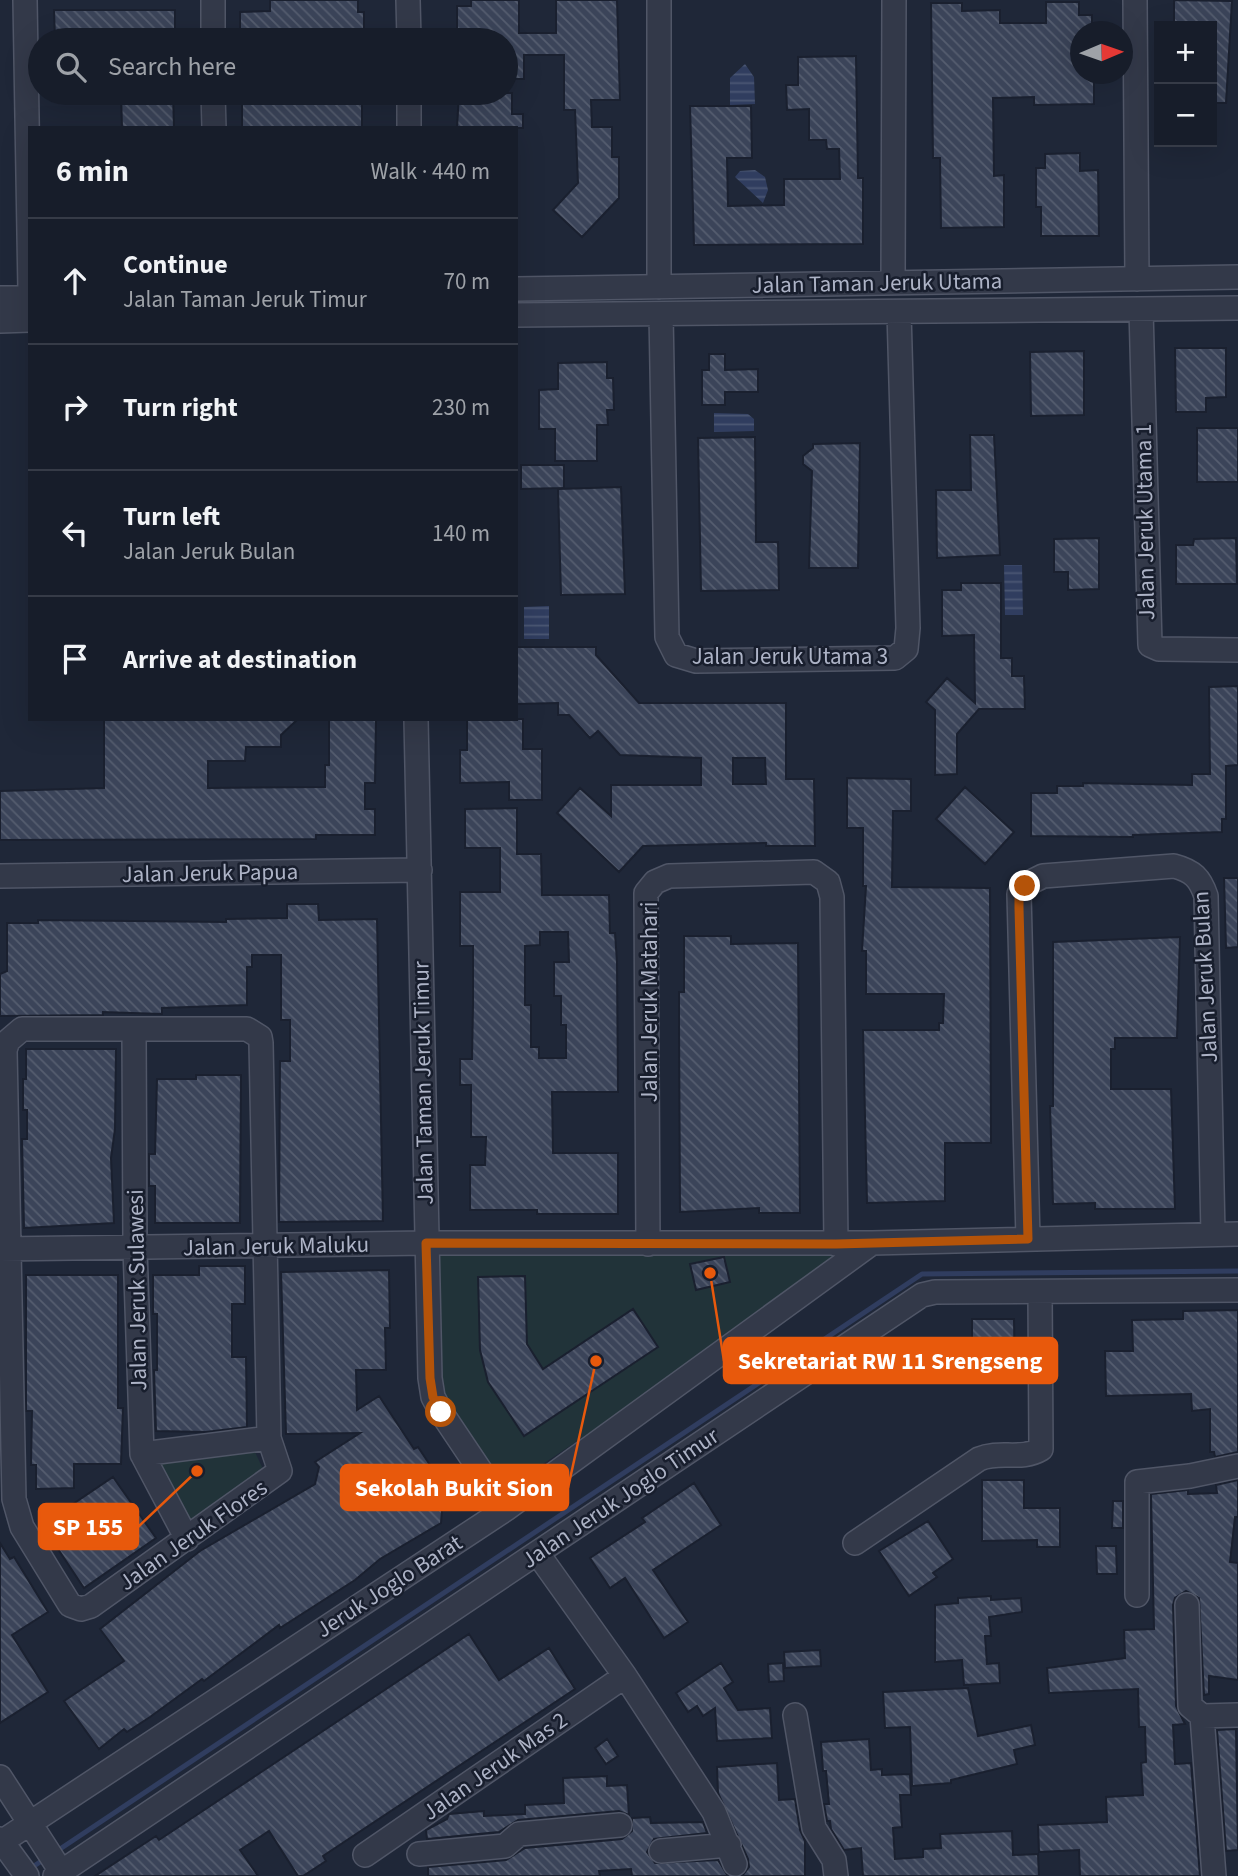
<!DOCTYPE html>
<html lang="en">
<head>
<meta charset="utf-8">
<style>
	:root { --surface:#171d2a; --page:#202632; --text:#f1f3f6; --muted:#9ea2a8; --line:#363b47 }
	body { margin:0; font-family:"Source Sans 3",sans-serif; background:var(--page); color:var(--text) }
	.controls { position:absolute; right:21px; top:21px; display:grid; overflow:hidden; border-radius:0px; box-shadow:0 7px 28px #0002 }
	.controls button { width:63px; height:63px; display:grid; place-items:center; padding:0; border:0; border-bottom:2px solid var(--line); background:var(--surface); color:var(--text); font:35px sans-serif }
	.compass { position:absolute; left:1070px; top:21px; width:63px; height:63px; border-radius:50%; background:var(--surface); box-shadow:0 7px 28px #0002; rotate:88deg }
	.stop { position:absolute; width:21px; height:21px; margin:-16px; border:5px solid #b45309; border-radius:50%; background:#fff }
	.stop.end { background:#b45309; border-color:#fff; box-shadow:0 2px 7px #0008 }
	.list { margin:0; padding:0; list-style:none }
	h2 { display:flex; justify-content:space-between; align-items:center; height:91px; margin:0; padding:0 28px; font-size:30px }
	h2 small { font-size:23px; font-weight:400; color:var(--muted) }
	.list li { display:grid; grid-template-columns:46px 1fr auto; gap:21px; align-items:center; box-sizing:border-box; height:126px; padding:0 28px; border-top:2px solid var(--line) }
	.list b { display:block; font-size:26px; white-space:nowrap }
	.list p { margin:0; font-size:23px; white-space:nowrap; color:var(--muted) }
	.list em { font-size:23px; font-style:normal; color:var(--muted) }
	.icon { flex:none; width:38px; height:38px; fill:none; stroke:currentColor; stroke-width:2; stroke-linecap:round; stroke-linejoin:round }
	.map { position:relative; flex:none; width:1238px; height:1876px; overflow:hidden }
	.search { position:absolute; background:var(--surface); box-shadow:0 7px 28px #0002; left:28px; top:28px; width:490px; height:77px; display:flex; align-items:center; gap:18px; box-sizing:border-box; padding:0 24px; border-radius:38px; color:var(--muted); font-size:26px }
	.panel { position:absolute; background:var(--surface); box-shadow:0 7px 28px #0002; left:28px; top:126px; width:490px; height:595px; border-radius:0px }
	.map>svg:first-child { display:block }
</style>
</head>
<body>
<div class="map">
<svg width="1238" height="1876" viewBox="0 0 1238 1876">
	<defs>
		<pattern id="water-rules" width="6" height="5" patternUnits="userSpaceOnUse" patternTransform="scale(1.75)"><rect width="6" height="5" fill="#303d5f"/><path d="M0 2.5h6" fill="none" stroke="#4b5774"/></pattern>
		<pattern id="building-back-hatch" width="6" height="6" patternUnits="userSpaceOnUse" patternTransform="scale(1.75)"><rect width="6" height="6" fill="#3b4459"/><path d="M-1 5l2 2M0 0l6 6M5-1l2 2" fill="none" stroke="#555d6f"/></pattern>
	</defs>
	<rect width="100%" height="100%" fill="#1f2738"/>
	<path fill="#213339" d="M866,1247L494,1497L433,1401L429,1254Z
		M255,1452L264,1471L187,1524L151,1465Z"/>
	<path fill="url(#water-rules)" d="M745,64L754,77L755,104L730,105V78Z
		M755,170L765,177L768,190L763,203L735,177L740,171Z
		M714,413L748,414L754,419V431L714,432Z
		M1004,565H1022L1023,615H1005Z
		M549,606V639H524V607Z"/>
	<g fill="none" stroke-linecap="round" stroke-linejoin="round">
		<path stroke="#303d5f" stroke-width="5" d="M54,1853L922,1274L1238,1271
			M28,1870L46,1858"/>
	</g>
	<path fill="url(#building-back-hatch)" stroke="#1a202f" stroke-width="2" fill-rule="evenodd" d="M270,0H358V12H364V40H240V12L270,11Z
		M471,0H519V33H556V0H617L620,100H591L592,127H612V157H619V198L582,237L553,210L578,183L575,110H564V55H524V79H506V40H457V6H471Z
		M1174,0L1232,1L1226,103H1212V26H1174Z
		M1046,2H1079V15H1092V32H1081V74H1094V104L1034,105V97L993,98L994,176L1004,175V227L941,228L940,158H933L931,3H962V11L1000,10V23H1046Z
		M54,10H175V40H55Z
		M856,56L858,178H863V244L694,245L690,106H751L752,158H727L728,206L784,205V179H840L839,149H827L826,140H809V109L787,110L786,85H798V57Z
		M121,93H173L174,128H122Z
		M242,93H362V128H242Z
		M459,93H512V114H523V128H457Z
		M1080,153V171L1098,170L1099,236H1041V207H1036V168H1045V154Z
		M1175,348H1226V397L1206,398V412H1176Z
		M1084,351V415L1031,416L1030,352Z
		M709,354H725V370L758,369V392H725V405H702V370H709Z
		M607,362V378H613L614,410H607L608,425H597V461H555V429H539V390L558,389V363Z
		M1197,428H1238V482H1197Z
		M970,435H994L1000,555L937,558L936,490H971Z
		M755,437L756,542H778L779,590L701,591L698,438Z
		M860,443L858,568H809L812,471L803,464V456L813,448V444Z
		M521,465H564V488L521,489Z
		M621,487L625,594L561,595L558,489Z
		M1099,538V589L1068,590V572H1054V539Z
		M1236,538L1237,584H1176V545H1193L1194,539Z
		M961,583H1001V658H1012V676H1024L1025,709H979L957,734V774L935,775V710L926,702L947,678L975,703L974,635L942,636V590H961Z
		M516,647H596V655L639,703H786V779H814L815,846H766V843L643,846L619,872L557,813L580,788L611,816V785H701V758L620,755L598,731L590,738L569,715H558V703L516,704ZM733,758H765L766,784H733Z
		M1238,686V765L1226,766V819H1222V832L1133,835V837L1031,836V793H1057V786H1083V783L1192,785V774H1210L1209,687Z
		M104,719H298L281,735V747H246L245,761H208V788L325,787V765H329V719H376L375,783H365V809H375V835H316V839L0,840V791L104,788Z
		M467,719H523V749H542V800H509V782L460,783V750H467Z
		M847,778L911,779V811H893L892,887L990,888L991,1143H945V1201L867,1203L863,1030H939V1023H943L944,994H866V951H862L866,886H863V828H847Z
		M965,787L1014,832L985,864L936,819Z
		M517,808V854H541L542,895H609L610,933H615L617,962L618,1092H552L553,1153H618V1214H537V1210H470V1165H485L486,1137H471V1085H460V1059H472L473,1005V946H460V892H500V848H465V809ZM540,932H568L569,962H554V996H561V1025H566V1058H539V1047H531V1005H525V946L540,945Z
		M1224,878H1238V947L1226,948Z
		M287,904H318L319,920L377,919L383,1221L279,1222L280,1061H290V1020H281V955H252V967H247V1005L162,1008V1014L103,1012V1015L0,1016V974L7,971V923H38V920L226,922V919L287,918Z
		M684,936H731V944L798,943L800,1213H759V1208L680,1212L679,1025V992H684Z
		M1180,937L1177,1038H1115V1049H1111V1089H1171L1175,1209H1095V1203L1053,1204L1050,1106H1053V942Z
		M26,1049H116L115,1129L111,1158L114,1223L24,1228L22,1139H27V1110H23V1079H26Z
		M196,1075H241L240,1223H155V1186H149V1154H155L157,1079H196Z
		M724,1257L730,1282L696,1290L690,1264Z
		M199,1266H245V1304H232V1357H246L247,1427L206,1432L156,1431L154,1370H157V1314H153V1275H199Z
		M389,1270L390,1328H385L386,1370H356L357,1410L379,1396L414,1449L418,1447L444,1486L441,1523L380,1559L355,1580L280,1628L279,1625L204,1681L202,1679L150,1717L127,1732L124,1729L99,1749L64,1701L124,1661L100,1629L200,1551L315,1484L319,1467L315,1462L360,1433L286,1434L281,1272Z
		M26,1275H118V1408H123L121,1464H74V1488L36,1489V1465H31L32,1411H26Z
		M525,1276L527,1344L543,1369L633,1309L658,1347L524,1436L488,1382L480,1350L478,1277Z
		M1238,1310V1452L1215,1457L1214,1452H1210V1409L1192,1411L1191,1394L1106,1396L1105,1351H1133L1132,1320L1183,1319V1311Z
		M972,1319H1014L1015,1381H972Z
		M113,1477L156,1538L84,1588L42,1525Z
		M982,1480H1024V1508H1060V1547H1037V1540L982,1541Z
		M1238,1480V1517H1235L1230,1562L1238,1563V1680L1209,1676V1694L1204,1695L1199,1598L1186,1591L1175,1598L1173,1605L1176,1706L1185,1724L1173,1725L1175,1764L1191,1763L1200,1876H1080L1079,1850L1039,1852L1038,1825L1107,1822L1106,1797L1143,1795L1141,1763L1146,1762L1145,1727H1139L1138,1689L1049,1693L1047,1668L1125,1658L1124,1630L1154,1629L1151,1494L1188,1490V1494L1217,1493L1216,1485Z
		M694,1483L721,1525L653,1570L688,1622L664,1638L625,1578L610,1588L590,1558L645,1522L642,1518Z
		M1113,1501H1123V1528H1112Z
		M928,1521L953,1559L933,1573L937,1577L909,1596L879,1551Z
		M0,1543L10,1559L14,1557L48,1612L12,1635L48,1692L0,1723Z
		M1096,1546H1116L1117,1574H1097Z
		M991,1596V1600L1021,1598L1022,1612L989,1617L991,1636H985L987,1664L999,1663L1000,1683L964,1685L962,1660L935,1662V1605L958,1603V1598Z
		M469,1634L499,1680L549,1648L575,1689L323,1856L326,1861L303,1876H298L269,1831L240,1850L258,1876H95L156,1836L159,1840Z
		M820,1650L821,1666L785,1668L784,1652Z
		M721,1663L733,1682L724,1688L738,1710L770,1708L772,1738L717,1741L715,1708L703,1716L697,1706L688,1712L676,1693Z
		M783,1663L784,1681L769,1682L768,1664Z
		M968,1688L978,1736L1031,1725L1035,1745L1014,1750L1017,1764L951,1780V1783L912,1786L910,1727L885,1728L883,1692Z
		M1236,1729L1238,1850L1226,1851L1217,1730Z
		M607,1739L618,1756L606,1764L595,1748Z
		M869,1739L871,1770L882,1769V1775L910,1774L911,1795H900L902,1827L893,1828L895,1859L923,1857V1849L941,1848L940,1834L1012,1831L1013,1855L1038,1854L1039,1876H863L861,1848L844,1850L831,1829L830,1821H827L824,1804H829L826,1771H823L821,1742Z
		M777,1763L779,1800L795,1799L800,1830L805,1841V1876H742L749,1867L748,1859L718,1793L717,1767Z
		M607,1776V1786L627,1785L629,1815L619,1811L518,1820L499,1832L427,1839L426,1830L447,1819L449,1814L484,1811V1816L525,1814V1805L564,1803L563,1778Z
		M650,1817L651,1823L703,1822L707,1833L654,1839L647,1852L655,1863L718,1860L728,1876H632L631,1869L599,1871L600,1876H428V1867L506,1860L525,1848L622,1839L632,1831V1818Z"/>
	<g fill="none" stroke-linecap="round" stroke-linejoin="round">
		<defs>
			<path id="minor" d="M25,0L30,292
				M213,0V40
				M408,0L409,40
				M659,0V287
				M1135,0L1137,279
				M213,93L214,128
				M409,93V128
				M893,283L894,0
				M516,289L1238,277
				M0,298H30
				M1141,309L1150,645L1159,649L1238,650
				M661,314L667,637L676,655L696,661L895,658L906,649L908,628L899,312
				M516,315L1238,308
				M0,321L30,320
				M416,719L430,1378L433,1397L441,1412L506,1509
				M0,876L420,870
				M22,1029H247L260,1037L261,1043L269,1438L280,1471L91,1606L81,1609L70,1605L22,1527L14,1499L5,1050L8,1041Z
				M134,1030L135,1248L142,1454L187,1539
				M1028,1239L1019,894L1025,885L1043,876L1174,866C1193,871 1200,878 1206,896L1213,1234
				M648,1244L646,893L655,882L669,876L814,872L828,882L832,897L836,1244
				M0,1249L426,1243H872L1238,1234
				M142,1454L269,1438
				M855,1543L979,1459C1000,1450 1021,1461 1041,1449L1040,1293
				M538,1554L625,1676L714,1812L735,1864
				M1137,1595V1482L1190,1476L1238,1466
				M1187,1605L1190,1706L1202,1716L1238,1715
				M795,1715L814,1828L834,1860L836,1876
				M1202,1716L1214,1876
				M0,1777L64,1876
				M0,1839L27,1876
				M0,1843L506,1509L872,1243
				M661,1851L729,1845
				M419,1854L505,1846L519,1834L620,1825
				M365,1855L625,1676
				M55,1876L922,1295L935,1292L1238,1290"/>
		</defs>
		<use href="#minor" stroke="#505667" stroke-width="26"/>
		<use href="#minor" stroke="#333949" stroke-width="23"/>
	</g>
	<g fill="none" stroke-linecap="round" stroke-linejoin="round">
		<path stroke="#b45309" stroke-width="9" d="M441,1412L433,1397L430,1378L426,1243L836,1244L1028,1239L1019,908V894L1025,886"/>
	</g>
	<g text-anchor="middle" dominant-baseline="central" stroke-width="5" stroke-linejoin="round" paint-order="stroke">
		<g font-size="23" fill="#adb3c6" stroke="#181e2d">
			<text transform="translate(877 283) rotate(-1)">Jalan Taman Jeruk Utama</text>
			<text transform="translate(1145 522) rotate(-91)">Jalan Jeruk Utama 1</text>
			<text x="790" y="656">Jalan Jeruk Utama 3</text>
			<text transform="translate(210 873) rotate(-1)">Jalan Jeruk Papua</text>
			<text transform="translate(1205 977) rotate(-93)">Jalan Jeruk Bulan</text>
			<text transform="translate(649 1002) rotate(-90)">Jalan Jeruk Matahari</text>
			<text transform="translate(423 1083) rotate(-91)">Jalan Taman Jeruk Timur</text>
			<text transform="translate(276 1246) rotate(-1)">Jalan Jeruk Maluku</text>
			<text transform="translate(137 1290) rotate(-91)">Jalan Jeruk Sulawesi</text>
			<text transform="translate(620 1498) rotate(-34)">Jalan Jeruk Joglo Timur</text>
			<text transform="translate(193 1535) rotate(-35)">Jalan Jeruk Flores</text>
			<text transform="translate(389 1586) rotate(-33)">Jeruk Joglo Barat</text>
			<text transform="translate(495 1766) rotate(-35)">Jalan Jeruk Mas 2</text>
		</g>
	</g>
	<path fill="none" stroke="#e8590c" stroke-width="2.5" d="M710 1273L724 1361M596 1361L568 1488M197 1471L138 1527"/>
	<g fill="#e8590c" stroke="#181e2d" stroke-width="2.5">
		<circle cx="710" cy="1273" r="7"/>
		<circle cx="596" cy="1361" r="7"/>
		<circle cx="197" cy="1471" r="7"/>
	</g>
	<g fill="#e8590c" stroke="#e8590c" stroke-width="2.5">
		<rect x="724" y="1338" width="333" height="45" rx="7"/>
		<rect x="341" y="1465" width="227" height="45" rx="7"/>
		<rect x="39" y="1504" width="99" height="45" rx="7"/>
	</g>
	<g font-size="24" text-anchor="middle" font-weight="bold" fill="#fff">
		<text x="890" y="1369">Sekretariat RW 11 Srengseng</text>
		<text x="454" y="1496">Sekolah Bukit Sion</text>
		<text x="88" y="1535">SP 155</text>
	</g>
</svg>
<div class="controls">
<button>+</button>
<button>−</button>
</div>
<svg class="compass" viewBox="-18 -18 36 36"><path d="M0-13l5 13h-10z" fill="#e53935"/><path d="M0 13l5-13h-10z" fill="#9ea2a8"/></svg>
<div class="stop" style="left:441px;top:1412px"></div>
<div class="stop end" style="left:1025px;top:886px"></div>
<div class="search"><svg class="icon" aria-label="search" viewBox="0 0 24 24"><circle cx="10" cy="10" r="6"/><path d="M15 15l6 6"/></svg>Search here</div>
<section class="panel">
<h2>6 min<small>Walk · 440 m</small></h2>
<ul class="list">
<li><svg class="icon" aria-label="ahead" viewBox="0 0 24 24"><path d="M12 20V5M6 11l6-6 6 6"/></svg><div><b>Continue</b><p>Jalan Taman Jeruk Timur</p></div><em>70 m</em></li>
<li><svg class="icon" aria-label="right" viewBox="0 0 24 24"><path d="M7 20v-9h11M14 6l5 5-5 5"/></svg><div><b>Turn right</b></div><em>230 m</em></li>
<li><svg class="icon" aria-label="left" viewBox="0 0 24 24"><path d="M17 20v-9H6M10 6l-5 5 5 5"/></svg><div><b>Turn left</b><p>Jalan Jeruk Bulan</p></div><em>140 m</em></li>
<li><svg class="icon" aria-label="arrive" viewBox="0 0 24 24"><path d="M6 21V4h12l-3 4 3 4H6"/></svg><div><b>Arrive at destination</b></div></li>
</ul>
</section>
</div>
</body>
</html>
